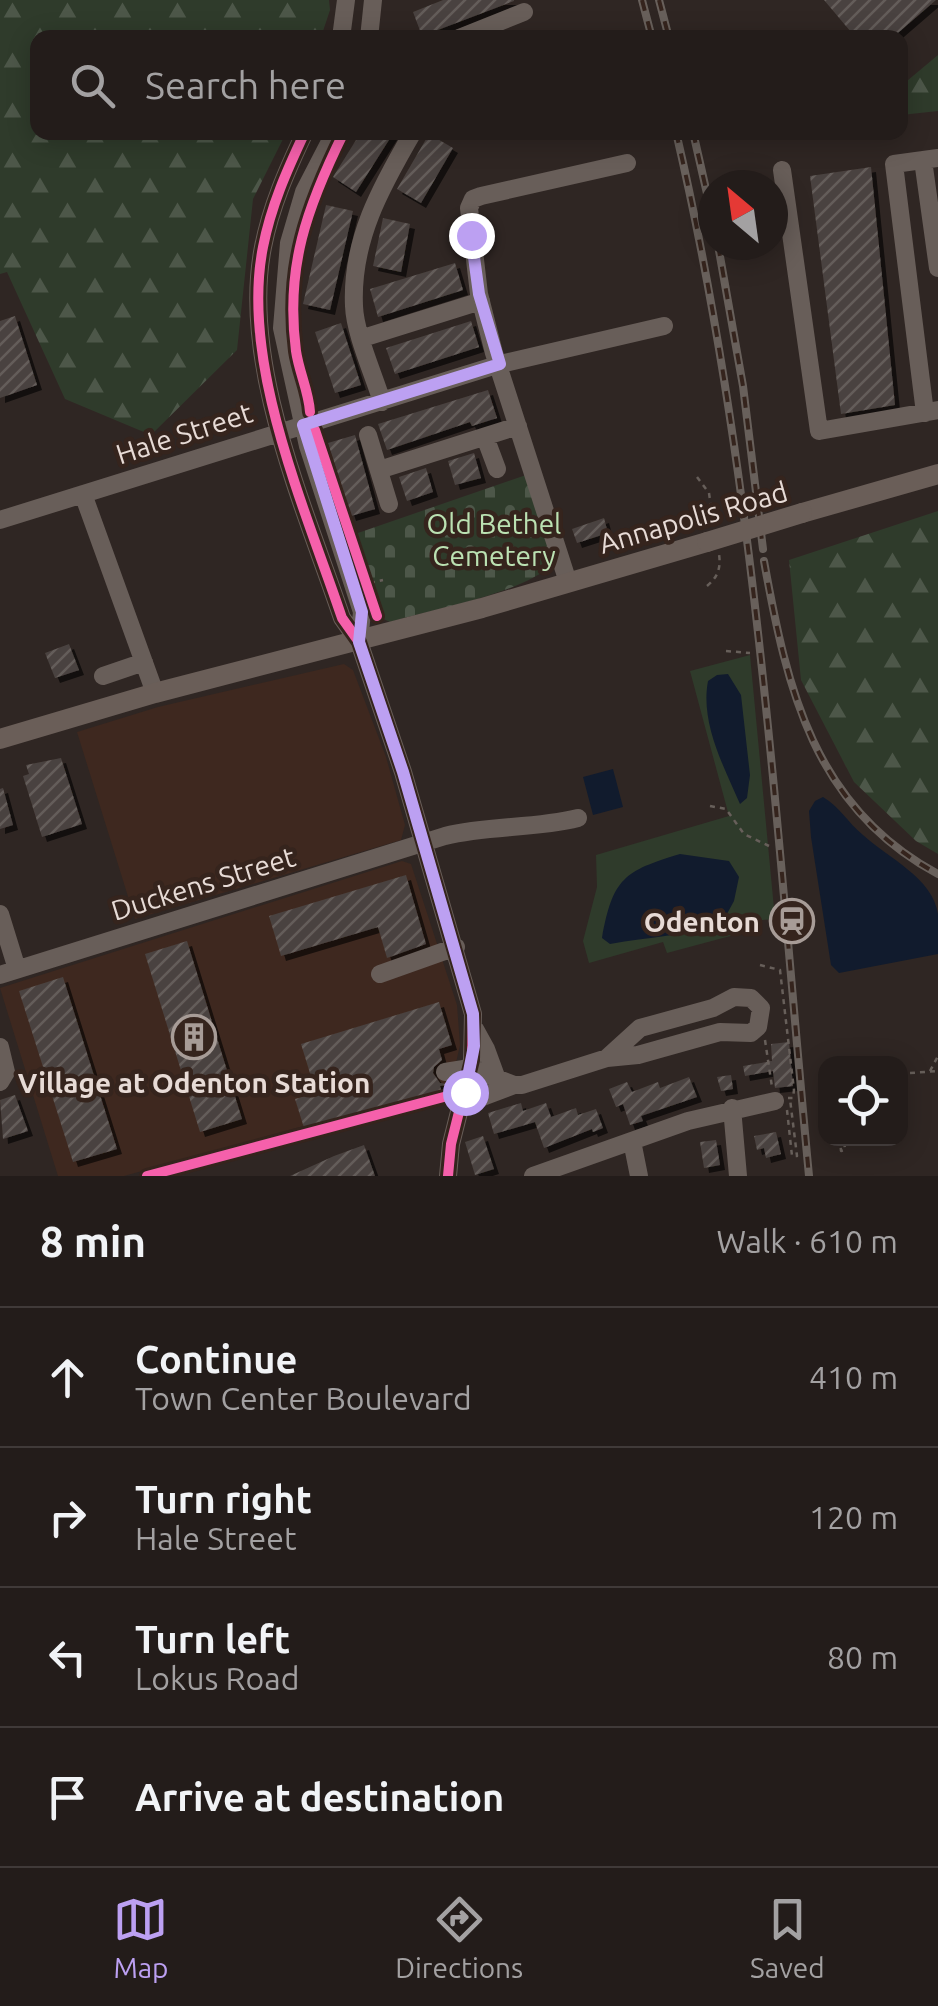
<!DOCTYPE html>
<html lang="en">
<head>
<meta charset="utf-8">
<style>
	:root { --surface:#231c1a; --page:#2b2523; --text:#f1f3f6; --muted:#a3a1a2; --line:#403a39; --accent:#bca0f2 }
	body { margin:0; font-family:Ubuntu,sans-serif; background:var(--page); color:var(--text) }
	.controls { position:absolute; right:30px; bottom:30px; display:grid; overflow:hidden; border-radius:20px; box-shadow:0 5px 25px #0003 }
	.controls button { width:90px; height:90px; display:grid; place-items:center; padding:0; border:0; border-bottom:2px solid var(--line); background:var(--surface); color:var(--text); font:50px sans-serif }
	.compass { position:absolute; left:698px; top:170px; width:90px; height:90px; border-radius:50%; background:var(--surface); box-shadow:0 5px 25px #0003; rotate:331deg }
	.stop { position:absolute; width:30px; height:30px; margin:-22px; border:8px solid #bca0f2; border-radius:50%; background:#fff }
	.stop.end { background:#bca0f2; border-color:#fff; box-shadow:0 2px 10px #0008 }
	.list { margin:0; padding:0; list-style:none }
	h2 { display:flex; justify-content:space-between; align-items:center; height:130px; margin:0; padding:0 40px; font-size:42px }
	h2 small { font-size:32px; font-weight:400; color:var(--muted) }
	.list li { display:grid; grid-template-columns:65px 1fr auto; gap:30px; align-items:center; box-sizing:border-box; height:140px; padding:0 40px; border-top:2px solid var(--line) }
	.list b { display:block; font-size:38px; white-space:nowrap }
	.list p { margin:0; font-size:32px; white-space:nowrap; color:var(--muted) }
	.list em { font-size:32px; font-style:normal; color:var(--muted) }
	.icon { flex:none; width:55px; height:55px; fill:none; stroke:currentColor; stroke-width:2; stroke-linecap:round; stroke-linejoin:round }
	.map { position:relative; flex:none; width:938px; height:1176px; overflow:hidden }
	.search { position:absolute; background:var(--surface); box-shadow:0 5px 25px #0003; left:30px; right:30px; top:30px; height:110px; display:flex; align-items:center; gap:25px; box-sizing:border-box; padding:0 35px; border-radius:20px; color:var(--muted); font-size:38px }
	.sheet { height:690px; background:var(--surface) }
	nav { display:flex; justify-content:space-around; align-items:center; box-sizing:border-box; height:140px; border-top:2px solid var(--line); background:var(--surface); font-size:28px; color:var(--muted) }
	nav a { display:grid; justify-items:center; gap:5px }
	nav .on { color:var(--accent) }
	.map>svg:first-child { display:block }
</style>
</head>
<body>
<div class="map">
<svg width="938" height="1176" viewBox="0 0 938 1176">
	<defs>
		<pattern id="forest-firs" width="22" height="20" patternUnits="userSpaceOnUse" patternTransform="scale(2.5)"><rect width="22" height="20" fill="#2f3b2b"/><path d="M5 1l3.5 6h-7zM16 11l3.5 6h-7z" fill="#4d5749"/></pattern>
		<pattern id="cemetery-stones" width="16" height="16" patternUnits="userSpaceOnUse" patternTransform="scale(2.5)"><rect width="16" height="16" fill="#2f3b2b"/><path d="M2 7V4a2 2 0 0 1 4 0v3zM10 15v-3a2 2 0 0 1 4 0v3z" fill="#4d5749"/></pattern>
		<pattern id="building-hatch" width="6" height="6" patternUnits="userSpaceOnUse" patternTransform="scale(2.5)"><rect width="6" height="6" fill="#4a423f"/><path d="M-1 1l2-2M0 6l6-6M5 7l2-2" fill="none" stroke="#645d5a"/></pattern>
		<filter id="shadow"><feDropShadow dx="5" dy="5" stdDeviation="0" flood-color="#0009"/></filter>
	</defs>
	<rect width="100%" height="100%" fill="#2f2623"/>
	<path fill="#3e281f" d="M344,664L353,670L386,757L405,825L401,840L135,919L77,732L158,707Z
		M402,861L411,864L457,1005L460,1045L451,1085L124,1176H58L0,988Z"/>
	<path fill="#2f3b2b" d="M750,655L775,919L750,921L749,931L667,953L663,942L589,963L583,941L597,887L596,855L729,816L690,671Z"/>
	<path fill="url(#forest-firs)" d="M0,0H329L330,10L321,37L38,38V132L286,133L253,199L237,350L151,435L65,399L7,272L0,274Z
		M938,55V111L901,115V86Z
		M938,511V854L916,841L854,782L801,680L789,560Z"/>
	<path fill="url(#cemetery-stones)" d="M526,475L553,548L552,565C520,594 434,609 390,622L379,617L355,534Z"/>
	<path fill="#111b2d" d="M728,674L741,695L750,775L747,798L740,804C724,767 700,723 708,681L717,675Z
		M613,769L623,807L593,815L583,777Z
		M823,797C840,807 848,823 863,835C888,858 933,878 938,914C938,926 938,941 938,954L839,973L831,965L811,837L809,811L815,801Z
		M680,854L729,861L739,877L734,901L722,923C685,936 649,937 610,944L602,938C613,878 624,871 680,854Z"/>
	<path fill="url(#building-hatch)" filter="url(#shadow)" d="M443,0H514V1L422,36L413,12Z
		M824,0H936L892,38H856Z
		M361,132H394L356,192L333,177Z
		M429,134L453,148L421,203L397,189Z
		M871,167L895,405L841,414L810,176Z
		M326,205L353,211L330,310L303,304Z
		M383,218L410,224L401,272L373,266Z
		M455,263L463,290L378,317L370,289Z
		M15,316L37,385L0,398V321Z
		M471,321L479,347L395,374L386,348Z
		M341,323L361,385L335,393L315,332Z
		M488,390L497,418L472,426L470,422L387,450L378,424Z
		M355,435L375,509L351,516L328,443Z
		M474,453L481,478L455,485L448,461Z
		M426,468L433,492L407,501L399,477Z
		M604,518L608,533L577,543L572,529Z
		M69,644L79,670L55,678L45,653Z
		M61,758L82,824L42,837L23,776L29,774L26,765Z
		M3,788L13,825L0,829V789Z
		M406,875L426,944L387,958L378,927L281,956L269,916Z
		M187,941L242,1119L200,1132L145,954Z
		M63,977L117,1149L73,1162L19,991Z
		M439,1002L452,1045L439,1049L442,1060L434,1067L433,1073L440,1083L449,1084L440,1086L441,1090L305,1131L295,1099L316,1093L301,1044Z
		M789,1042L793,1086L775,1088L773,1071L745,1076L743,1066L772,1061L771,1044Z
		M731,1075L733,1089L721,1091L717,1077Z
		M689,1077L697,1097L641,1116L643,1121L630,1125L623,1104L616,1107L609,1089L627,1082L632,1092L658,1082L660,1088Z
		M15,1095L28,1131L3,1139L0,1100Z
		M521,1103L523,1111L546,1103L551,1117L576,1108L578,1115L596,1109L603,1128L593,1132L592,1129L544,1148L535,1122L494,1134L488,1113Z
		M776,1132L781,1154L766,1158L764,1148L757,1150L754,1136Z
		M483,1136L494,1169L475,1175L465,1142Z
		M716,1140L720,1165L704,1168L700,1142Z
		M364,1145L375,1176H290L334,1156Z"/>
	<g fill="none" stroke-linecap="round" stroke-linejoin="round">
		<path stroke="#675f5a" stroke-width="2.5" stroke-dasharray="5 5" stroke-linecap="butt" d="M697,477L709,493L713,521
			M370,583L383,580
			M707,586C718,577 721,568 719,554
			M726,651L750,653
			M710,806L726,809L744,834L769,846
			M760,965L780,970L794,1090L793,1098H788
			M765,1040L772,1087
			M930,1071L938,1056
			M910,1073L938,1071
			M825,1094H826
			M787,1110L792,1156H797L790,1099
			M840,1138L841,1151L845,1150L844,1138"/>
		<path stroke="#685e59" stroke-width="18" d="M341,38L346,0
			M369,38L373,0
			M459,38L524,12
			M305,132C287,170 271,206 263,247C240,363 305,508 342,618L359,642L403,772L473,1014L472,1060L451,1144L448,1176
			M335,132L304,192L289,243L282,328L308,446L362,612L359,642
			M923,160L938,268
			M782,170L819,431L938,410
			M363,338L481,301
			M382,402C374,375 355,334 354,306C351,240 381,187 413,132
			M925,413L894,164L938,158
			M368,435L389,504
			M485,437L497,469
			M379,470L518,426
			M83,494L155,693
			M0,520L500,364L664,326
			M568,582L494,353L479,294L469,208L473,199L481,196L627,163
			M103,676L144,662
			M0,914L17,969
			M380,974L456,947
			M0,975L445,836C489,825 534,829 578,818
			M475,1029L486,1049L497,1079
			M0,1047L6,1072L0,1082
			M445,1072L470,1068L514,1085H522L607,1058L638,1055L720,1032L751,1033L758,1027L761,1008L751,998L734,997L713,1008L640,1028L607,1058
			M461,1105L514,1085
			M732,1108L738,1176
			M632,1141L639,1176
			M533,1176L688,1121L775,1101"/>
		<path stroke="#6a5e58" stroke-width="20" d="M802,513L938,474
			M0,739L155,693L482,608L707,542"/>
		<defs>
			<path id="rail" d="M642,0L652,38
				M659,0L669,38
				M676,132C756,475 776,827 809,1176
				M693,132L713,220
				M718,245L743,386L763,549
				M764,561C787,689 814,808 938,874"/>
		</defs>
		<use href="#rail" stroke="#68605b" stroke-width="8"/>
		<use href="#rail" stroke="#35241d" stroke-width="4" stroke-dasharray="11" stroke-linecap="butt"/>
		<path stroke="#6a5e58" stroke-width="20" d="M707,542L802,513"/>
		<defs>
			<path id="cycleway" d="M305,132C287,170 271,206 263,247C240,363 305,508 342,618L359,642L403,772L473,1014L472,1060L451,1144L448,1176
				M310,412C309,392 299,372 296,351C285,267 307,207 344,132
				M315,430L377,616
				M147,1176L455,1094"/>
		</defs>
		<use href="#cycleway" stroke="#35241d" stroke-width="16"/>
		<use href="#cycleway" stroke="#f560ab" stroke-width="10"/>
	</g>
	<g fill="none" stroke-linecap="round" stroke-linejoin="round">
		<path stroke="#bca0f2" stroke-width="12" d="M465,1092L474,1046L473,1014L403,772L359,642L362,612L303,425L500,364L479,294L471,235"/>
	</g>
	<defs>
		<symbol id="station-ring" viewBox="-11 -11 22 22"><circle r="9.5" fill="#35241d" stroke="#a79c97" stroke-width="1.5"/><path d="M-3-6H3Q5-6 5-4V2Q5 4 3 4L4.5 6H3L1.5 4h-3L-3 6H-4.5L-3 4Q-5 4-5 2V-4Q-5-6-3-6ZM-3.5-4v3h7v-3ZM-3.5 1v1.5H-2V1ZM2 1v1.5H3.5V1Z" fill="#a79c97"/></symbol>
		<symbol id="building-ring" viewBox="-11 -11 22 22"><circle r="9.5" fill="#35241d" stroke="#a79c97" stroke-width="1.5"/><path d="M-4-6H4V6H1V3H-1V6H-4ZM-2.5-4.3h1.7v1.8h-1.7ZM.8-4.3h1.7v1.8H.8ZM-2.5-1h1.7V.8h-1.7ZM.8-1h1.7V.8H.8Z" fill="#a79c97"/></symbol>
	</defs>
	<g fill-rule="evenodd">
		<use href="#station-ring" x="767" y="896" width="50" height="50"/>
		<use href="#building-ring" x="169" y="1012" width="50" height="50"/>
	</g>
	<g text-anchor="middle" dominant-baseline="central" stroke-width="9" stroke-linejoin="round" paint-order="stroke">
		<g font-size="28" fill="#e7dbd6" stroke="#35241d">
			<text transform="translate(184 433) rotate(-18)">Hale Street</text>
			<text transform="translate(693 517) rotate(-16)">Annapolis Road</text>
			<text transform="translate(203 883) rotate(-17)">Duckens Street</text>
		</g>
		<g font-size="28" fill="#bbe1b2" stroke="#35241d">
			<text x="494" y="523">Old Bethel<tspan x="494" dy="32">Cemetery</tspan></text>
		</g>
		<g font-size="28" font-weight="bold" fill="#e7dbd6" stroke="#35241d" text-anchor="end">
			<text x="760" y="921">Odenton</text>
			<text x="194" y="1082" text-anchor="middle">Village at Odenton Station</text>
		</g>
	</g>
</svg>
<div class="controls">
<button><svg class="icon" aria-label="locate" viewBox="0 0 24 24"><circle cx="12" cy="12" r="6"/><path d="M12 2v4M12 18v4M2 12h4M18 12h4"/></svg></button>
</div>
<svg class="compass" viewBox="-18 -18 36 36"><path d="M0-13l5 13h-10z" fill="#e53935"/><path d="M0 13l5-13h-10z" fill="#a3a1a2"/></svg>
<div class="stop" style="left:465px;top:1092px"></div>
<div class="stop end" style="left:471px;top:235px"></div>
<div class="search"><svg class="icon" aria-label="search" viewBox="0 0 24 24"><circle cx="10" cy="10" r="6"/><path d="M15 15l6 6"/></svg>Search here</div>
</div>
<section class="sheet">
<h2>8 min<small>Walk · 610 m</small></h2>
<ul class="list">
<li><svg class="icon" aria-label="ahead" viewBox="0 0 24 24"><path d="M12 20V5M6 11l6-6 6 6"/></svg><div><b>Continue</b><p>Town Center Boulevard</p></div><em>410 m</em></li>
<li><svg class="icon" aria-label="right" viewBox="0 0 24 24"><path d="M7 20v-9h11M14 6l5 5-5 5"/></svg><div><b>Turn right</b><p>Hale Street</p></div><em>120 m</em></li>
<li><svg class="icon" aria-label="left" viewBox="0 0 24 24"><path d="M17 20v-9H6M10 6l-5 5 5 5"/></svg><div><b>Turn left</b><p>Lokus Road</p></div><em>80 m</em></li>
<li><svg class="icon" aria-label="arrive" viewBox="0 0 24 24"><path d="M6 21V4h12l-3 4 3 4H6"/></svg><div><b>Arrive at destination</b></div></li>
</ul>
</section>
<nav>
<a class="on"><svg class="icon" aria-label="map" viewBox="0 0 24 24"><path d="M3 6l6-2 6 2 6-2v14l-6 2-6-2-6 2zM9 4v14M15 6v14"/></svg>Map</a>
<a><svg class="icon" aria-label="directions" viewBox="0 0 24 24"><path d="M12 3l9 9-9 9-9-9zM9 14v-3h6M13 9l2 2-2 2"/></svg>Directions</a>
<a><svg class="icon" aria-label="saved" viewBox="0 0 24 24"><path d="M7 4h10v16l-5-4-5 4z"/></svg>Saved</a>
</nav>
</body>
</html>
